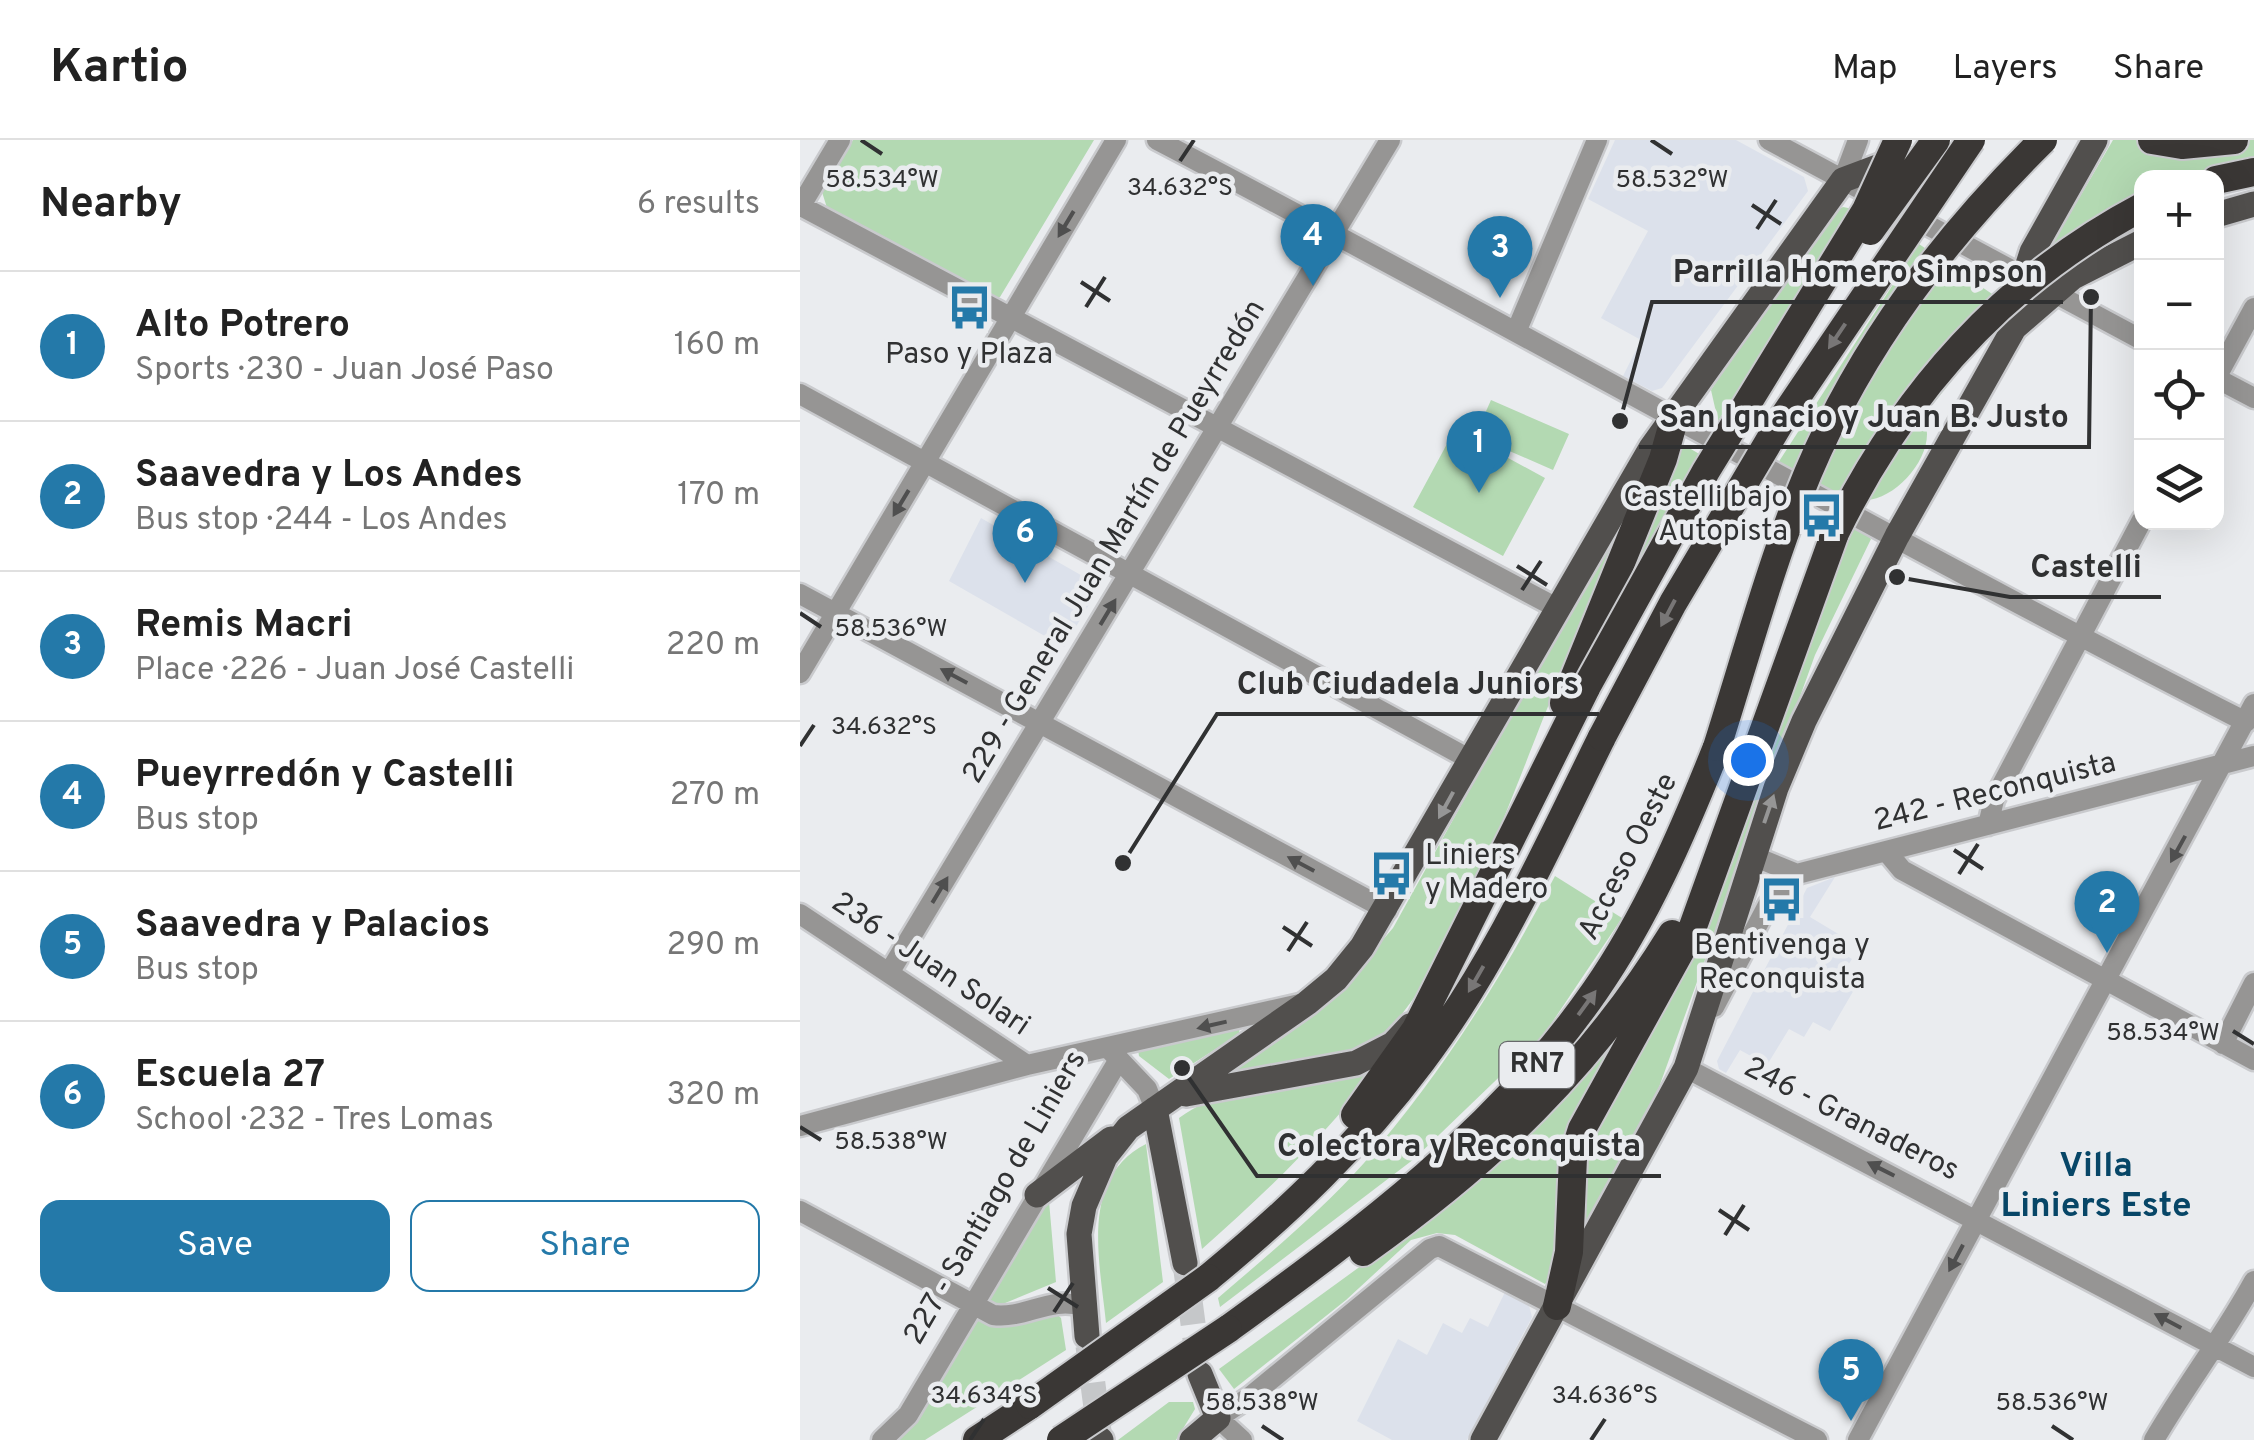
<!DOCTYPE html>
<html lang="en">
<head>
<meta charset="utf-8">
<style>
	:root { --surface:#fff; --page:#f2f2f2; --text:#222; --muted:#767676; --line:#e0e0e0; --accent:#2479a9 }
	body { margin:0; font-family:Overpass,sans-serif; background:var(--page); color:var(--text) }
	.controls { position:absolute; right:30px; top:30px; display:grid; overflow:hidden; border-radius:20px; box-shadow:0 10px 40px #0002 }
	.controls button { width:90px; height:90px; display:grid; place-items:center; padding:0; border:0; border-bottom:2px solid var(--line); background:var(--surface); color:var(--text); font:50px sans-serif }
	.you { position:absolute; left:948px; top:620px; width:35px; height:35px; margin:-25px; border:8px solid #fff; border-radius:50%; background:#1a73e8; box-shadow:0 0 0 15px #1a73e833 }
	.badge { display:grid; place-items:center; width:65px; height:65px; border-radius:50%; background:var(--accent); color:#fff; font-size:32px; font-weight:700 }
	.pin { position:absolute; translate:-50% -82px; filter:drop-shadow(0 2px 5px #0008) }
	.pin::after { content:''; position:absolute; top:52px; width:35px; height:30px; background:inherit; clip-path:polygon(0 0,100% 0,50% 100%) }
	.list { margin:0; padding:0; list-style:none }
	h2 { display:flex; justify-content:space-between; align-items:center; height:130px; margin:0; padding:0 40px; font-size:42px }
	h2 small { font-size:32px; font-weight:400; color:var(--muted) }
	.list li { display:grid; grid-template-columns:65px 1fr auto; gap:30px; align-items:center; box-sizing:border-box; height:150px; padding:0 40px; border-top:2px solid var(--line) }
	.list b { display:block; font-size:38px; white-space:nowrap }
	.list p { margin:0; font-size:32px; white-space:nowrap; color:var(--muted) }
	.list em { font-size:32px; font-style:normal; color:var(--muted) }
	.actions { display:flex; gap:20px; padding:30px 40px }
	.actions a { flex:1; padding:22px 0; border:2px solid var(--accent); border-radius:20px; text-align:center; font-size:35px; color:var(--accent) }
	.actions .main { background:var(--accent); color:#fff }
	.icon { flex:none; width:55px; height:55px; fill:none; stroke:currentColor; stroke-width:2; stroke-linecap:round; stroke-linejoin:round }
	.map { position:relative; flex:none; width:1454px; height:1300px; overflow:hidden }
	header { display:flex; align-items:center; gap:60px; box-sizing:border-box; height:140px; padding:0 50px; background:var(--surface); border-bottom:2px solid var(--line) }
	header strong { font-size:48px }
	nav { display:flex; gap:55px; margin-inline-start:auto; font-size:35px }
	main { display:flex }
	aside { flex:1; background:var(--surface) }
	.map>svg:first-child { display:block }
</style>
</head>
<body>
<header>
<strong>Kartio</strong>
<nav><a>Map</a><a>Layers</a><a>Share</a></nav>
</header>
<main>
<aside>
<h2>Nearby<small>6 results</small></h2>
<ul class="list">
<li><span class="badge">1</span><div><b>Alto Potrero</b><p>Sports · 230 - Juan José Paso</p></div><em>160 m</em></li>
<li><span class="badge">2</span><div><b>Saavedra y Los Andes</b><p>Bus stop · 244 - Los Andes</p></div><em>170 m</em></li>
<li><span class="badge">3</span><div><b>Remis Macri</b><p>Place · 226 - Juan José Castelli</p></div><em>220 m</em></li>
<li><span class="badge">4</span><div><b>Pueyrredón y Castelli</b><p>Bus stop</p></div><em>270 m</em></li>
<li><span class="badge">5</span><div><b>Saavedra y Palacios</b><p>Bus stop</p></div><em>290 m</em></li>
<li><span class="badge">6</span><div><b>Escuela 27</b><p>School · 232 - Tres Lomas</p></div><em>320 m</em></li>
</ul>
<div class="actions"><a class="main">Save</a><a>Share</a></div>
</aside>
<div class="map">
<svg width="1454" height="1300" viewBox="0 0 1454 1300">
	<rect width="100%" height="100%" fill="#eaecef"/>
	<path fill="#dce1eb" d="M815,0H936L1004,37L1008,51L862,248L852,251L823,236L841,200L801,178L848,91L788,59Z
		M181,378L300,446L264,507L149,441Z
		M1035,737L1010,777L1040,795L1033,808L1052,819L1042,834L1058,843L1030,891L1013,882L1004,897L989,889L967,925L940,910L926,933L919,929L917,921L1007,748Z
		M708,1146L727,1158L732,1177L667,1300H592L557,1281L598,1199L627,1215L643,1183L662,1193L670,1178L688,1187Z"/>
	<path fill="#b3d9b2" d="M53,0H294L200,157L194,159L28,71L22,52Z
		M1313,0H1454V22L1393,37L1342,38L1341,57L1247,113Z
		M1043,67L1053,69L918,281L911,250L1023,78Z
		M1119,104L1195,156L1194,188L1125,274L1106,258L1041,361L976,326Z
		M691,260L769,294L753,330L675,296Z
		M1121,275C1143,305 1100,359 1066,360Z
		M655,289L745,338L703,416L613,367Z
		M879,302L901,315L805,485Z
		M853,319C817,400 783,482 749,564C715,647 642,858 570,905C524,935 459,922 408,941L530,861L593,788Z
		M1055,384L1071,399L1015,515L845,986L782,1098L784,1009L922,738L983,577L1020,460Z
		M755,736L822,778L745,893L614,1019L420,1167L418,1158C468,1115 520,1072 564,1023C640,936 702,838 755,736Z
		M886,789L782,980L753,1135L745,1144L655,1095L637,1093L611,1100L546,1160L434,1249L419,1229L620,1083Z
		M440,883L439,894L369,939L339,916L338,910Z
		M569,931L573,933C522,999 464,1054 402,1109L379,978C430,943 459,951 515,945C533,942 552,935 569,931Z
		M346,1004L363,1142L306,1183C300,1122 279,1038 346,1004Z
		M249,1061L256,1142L193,1168L182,1163Z
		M249,1167L261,1178L266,1210L125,1300H91L173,1178L187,1183Z
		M369,1262H393L395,1269L376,1300H318Z"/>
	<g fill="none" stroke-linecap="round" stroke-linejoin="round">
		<path stroke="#c5c7c9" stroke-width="25" stroke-dasharray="25 12" stroke-linecap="butt" d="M385,1123L399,1229
			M288,1206L299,1291"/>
		<defs>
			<path id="minor" d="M357,0C722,191 1079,395 1446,582
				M969,0L1342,200
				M1043,40L1058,0
				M1,66L757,468
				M0,67L40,0
				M716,192L797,0
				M1416,238L1454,168
				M1416,238L1454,258
				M0,254L671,620
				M0,454L587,770
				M0,533L316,0
				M1188,685L1194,660L1342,380
				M1087,712L1102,730L1454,920
				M953,716L997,734L1454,616
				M0,774L227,925
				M89,833L590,0
				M914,867L968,765L997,734
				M1423,904L1454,843
				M311,911L347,949L355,969
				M886,928L1454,1227
				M0,986L227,925L500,864
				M0,1071L193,1175C226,1179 249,1156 283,1166
				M82,1300L108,1275L318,921
				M442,1300L418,1278L451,1256L630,1109L639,1106L1017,1300
				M1058,1300L1454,564
				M1354,1300C1386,1245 1424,1196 1454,1141"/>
			<path id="major" d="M1416,75L1454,64
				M1217,159L1232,112L1295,0
				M386,954L556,923L593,904L610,886
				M355,969L385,1123
				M237,1055L311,999
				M287,1196L279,1094L284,1066L305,1017L328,988L507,863L536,839L562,807L851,308L1043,40L1099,19
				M300,1299L301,1300
				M392,1300L418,1278L400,1234
				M683,1300L886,928L976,648L1004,581L1097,396L1214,188L1273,137L1342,102"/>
			<path id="highway" d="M1352,0L1382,5L1434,0
				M1416,40L1454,32
				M764,563L863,319L874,280
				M555,975L616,889L787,546
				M563,1112C690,1022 790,927 872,794
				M408,1138C487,1073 559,1005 621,922C696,823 747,708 802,597
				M757,1166L769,1112L773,1017L782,989L891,792L1035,393
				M428,1189C564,1090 698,991 795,851C847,776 883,692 917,607
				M177,1300L230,1265"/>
		</defs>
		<use href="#minor" stroke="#c9cacd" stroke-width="25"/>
		<use href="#major" stroke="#c9cacd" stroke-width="30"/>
		<use href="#highway" stroke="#c9cacd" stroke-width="32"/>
		<use href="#minor" stroke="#969594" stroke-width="20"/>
		<use href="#major" stroke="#514f4d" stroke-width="25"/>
		<use href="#highway" stroke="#3a3735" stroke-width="28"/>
		<defs>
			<path id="highway-bridge" d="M1070,91L1136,0
				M1035,393C1103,254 1204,140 1342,67
				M787,546L906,331L1066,70L1098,0
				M802,597L873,463L984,276L1171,0
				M917,607C946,516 971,422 1008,333C1062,205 1145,97 1243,0
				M230,1265L408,1138
				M261,1300L428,1189"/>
		</defs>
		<use href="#highway-bridge" stroke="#c9cacd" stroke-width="32" stroke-linecap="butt"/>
		<use href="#highway-bridge" stroke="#3a3735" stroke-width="28"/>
	</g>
	<defs><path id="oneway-solid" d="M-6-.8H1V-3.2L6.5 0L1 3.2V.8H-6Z" transform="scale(2.5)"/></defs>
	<g fill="#4f4f4f">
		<use href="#oneway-solid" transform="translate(266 84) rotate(121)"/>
		<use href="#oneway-solid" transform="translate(101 363) rotate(121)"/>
		<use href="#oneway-solid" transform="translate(308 472) rotate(-59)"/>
		<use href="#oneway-solid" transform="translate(154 536) rotate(-152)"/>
		<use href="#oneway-solid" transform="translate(1378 709) rotate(119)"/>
		<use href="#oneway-solid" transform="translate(501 724) rotate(-152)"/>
		<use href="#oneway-solid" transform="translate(140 750) rotate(-59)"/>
		<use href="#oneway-solid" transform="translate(412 885) rotate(167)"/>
		<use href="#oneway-solid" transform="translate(1081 1029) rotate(-153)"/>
		<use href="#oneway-solid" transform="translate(1156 1118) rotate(118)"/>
		<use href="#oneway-solid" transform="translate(1368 1181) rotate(-152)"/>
	</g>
	<g fill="#787676">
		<use href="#oneway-solid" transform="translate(1037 196) rotate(124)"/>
		<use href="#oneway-solid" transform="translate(868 473) rotate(118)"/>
		<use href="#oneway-solid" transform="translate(676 839) rotate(120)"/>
		<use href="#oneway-solid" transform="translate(787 863) rotate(-54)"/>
	</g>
	<g fill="#969696">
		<use href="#oneway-solid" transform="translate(646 665) rotate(119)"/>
		<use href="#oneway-solid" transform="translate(969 669) rotate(-71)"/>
	</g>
	<path fill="none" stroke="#303132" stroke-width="4" d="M61,0L82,14M851,0L872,14M380,21L394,0M952,65L981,84M957,89L976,60M281,142L310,161M286,167L305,137M717,426L747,445M722,450L741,421M0,473L21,487M0,606L14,585M1154,710L1183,729M1159,734L1178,704M483,787L512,806M488,811L507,782M1433,891L1454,904M0,987L21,1000M919,1070L949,1090M925,1095L944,1065M248,1148L278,1167M254,1172L273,1143M462,1286L483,1300M1252,1286L1273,1300M170,1300L184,1279M791,1300L805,1279"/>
	<defs>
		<symbol id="bus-bare" viewBox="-9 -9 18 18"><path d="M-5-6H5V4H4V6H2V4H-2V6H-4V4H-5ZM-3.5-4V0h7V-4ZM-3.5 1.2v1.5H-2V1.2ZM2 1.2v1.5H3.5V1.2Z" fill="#2479a9" stroke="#eaecef" stroke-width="2.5" paint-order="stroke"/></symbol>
	</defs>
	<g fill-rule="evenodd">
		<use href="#bus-bare" x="138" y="136" width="63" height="63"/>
		<use href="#bus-bare" x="990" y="344" width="63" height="63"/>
		<use href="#bus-bare" x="560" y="702" width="63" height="63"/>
		<use href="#bus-bare" x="950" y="728" width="63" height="63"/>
	</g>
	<g text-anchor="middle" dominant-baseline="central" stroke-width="9" stroke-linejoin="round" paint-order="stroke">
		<rect fill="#eaecef" stroke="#68696b" stroke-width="2.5" x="699.5" y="902" width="75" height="46" rx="8"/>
		<g font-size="28" font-weight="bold" fill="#303132">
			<text x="737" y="925">RN7</text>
		</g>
		<g font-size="30" fill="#303132" stroke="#eaecef">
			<text x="169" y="215">Paso y Plaza</text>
			<text x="988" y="358" text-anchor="end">Castelli bajo<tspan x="988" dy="34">Autopista</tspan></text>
			<text x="625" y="716" text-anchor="start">Liniers<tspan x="625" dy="34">y Madero</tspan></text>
			<text x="982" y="806">Bentivenga y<tspan x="982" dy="34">Reconquista</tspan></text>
		</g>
		<g font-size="30" fill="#303132" stroke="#eaecef">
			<text transform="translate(315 402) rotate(-59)">229 - General Juan Martín de Pueyrredón</text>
			<text transform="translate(1195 653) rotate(-14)">242 - Reconquista</text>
			<text transform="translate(829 717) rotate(-63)">Acceso Oeste</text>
			<text transform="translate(130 825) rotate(34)">236 - Juan Solari</text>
			<text transform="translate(1051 980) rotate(27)">246 - Granaderos</text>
			<text transform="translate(196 1058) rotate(-60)">227 - Santiago de Liniers</text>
		</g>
		<g font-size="35" font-weight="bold" fill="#074667" stroke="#eaecef">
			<text x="1296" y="1027">Villa<tspan x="1296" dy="40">Liniers Este</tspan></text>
		</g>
	</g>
	<g font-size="25" text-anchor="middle" fill="#303132" stroke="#eaecef" stroke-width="9" stroke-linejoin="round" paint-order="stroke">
		<text x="82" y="47">58.534°W</text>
		<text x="872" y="47">58.532°W</text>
		<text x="380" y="55">34.632°S</text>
		<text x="91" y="496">58.536°W</text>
		<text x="84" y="594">34.632°S</text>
		<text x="1363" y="900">58.534°W</text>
		<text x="91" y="1009">58.538°W</text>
		<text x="184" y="1263">34.634°S</text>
		<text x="805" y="1263">34.636°S</text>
		<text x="462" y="1270">58.538°W</text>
		<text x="1252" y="1270">58.536°W</text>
	</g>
	<path fill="none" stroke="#303132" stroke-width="4" d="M820 281L852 162H1263M1291 157L1289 307H839M1097 437L1210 457H1361M323 723L417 574H799M382 928L457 1036H861"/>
	<g fill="#303132" stroke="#eaecef" stroke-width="4">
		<circle cx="820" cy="281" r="10"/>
		<circle cx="1291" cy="157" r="10"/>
		<circle cx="1097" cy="437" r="10"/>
		<circle cx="323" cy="723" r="10"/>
		<circle cx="382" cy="928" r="10"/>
	</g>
	<g font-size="32" text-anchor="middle" font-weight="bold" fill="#303132" stroke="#eaecef" stroke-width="9" stroke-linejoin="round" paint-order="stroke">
		<text x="1058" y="142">Parrilla Homero Simpson</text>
		<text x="1064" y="287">San Ignacio y Juan B. Justo</text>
		<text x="1286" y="437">Castelli</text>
		<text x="608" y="554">Club Ciudadela Juniors</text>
		<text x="659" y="1016">Colectora y Reconquista</text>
	</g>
</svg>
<div class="controls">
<button>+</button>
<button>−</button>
<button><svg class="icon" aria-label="locate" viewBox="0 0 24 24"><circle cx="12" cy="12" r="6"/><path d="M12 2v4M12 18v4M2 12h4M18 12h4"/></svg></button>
<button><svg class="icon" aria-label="layers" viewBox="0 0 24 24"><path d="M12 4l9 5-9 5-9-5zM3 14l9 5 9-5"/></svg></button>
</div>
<div class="you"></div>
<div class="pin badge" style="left:679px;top:353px">1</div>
<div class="pin badge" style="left:1307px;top:813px">2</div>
<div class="pin badge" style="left:700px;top:158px">3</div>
<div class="pin badge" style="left:513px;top:146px">4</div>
<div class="pin badge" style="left:1051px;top:1281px">5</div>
<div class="pin badge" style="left:225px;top:443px">6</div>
</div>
</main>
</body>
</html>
